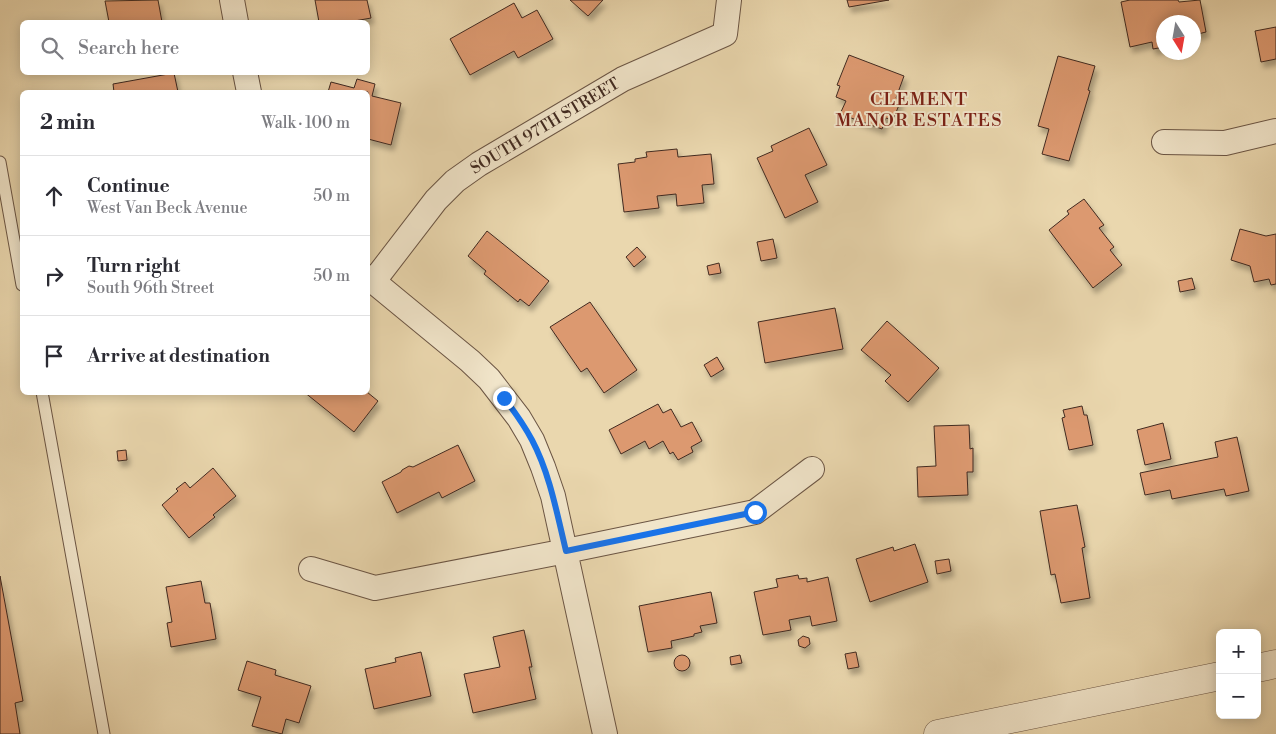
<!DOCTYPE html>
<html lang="en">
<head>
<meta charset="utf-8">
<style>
	:root { --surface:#fff; --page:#f7f7f7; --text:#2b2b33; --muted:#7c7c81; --line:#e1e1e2 }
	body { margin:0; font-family:"Libre Bodoni",serif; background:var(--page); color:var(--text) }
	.controls { position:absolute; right:15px; bottom:15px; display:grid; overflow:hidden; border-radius:8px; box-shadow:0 2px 12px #0003 }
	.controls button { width:45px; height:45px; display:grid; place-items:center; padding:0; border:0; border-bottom:1px solid var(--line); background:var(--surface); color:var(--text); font:25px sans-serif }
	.compass { position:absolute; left:1156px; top:15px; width:45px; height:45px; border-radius:50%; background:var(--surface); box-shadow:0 2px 12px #0003; rotate:169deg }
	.stop { position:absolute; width:15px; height:15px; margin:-11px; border:4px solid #1a73e8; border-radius:50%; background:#fff }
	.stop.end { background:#1a73e8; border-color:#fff; box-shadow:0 1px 5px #0008 }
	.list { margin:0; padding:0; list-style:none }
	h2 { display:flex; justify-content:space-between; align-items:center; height:65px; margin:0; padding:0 20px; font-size:21px }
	h2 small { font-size:16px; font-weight:400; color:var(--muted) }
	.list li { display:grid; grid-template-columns:32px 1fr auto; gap:15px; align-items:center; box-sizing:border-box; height:80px; padding:0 20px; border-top:1px solid var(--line) }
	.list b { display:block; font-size:19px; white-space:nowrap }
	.list p { margin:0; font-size:16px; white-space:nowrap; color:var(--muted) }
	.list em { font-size:16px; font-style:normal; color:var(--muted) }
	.icon { flex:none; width:28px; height:28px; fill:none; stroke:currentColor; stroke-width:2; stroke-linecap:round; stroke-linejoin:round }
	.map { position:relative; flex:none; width:1276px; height:734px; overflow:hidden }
	.search { position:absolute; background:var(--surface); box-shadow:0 2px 12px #0003; left:20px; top:20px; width:350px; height:55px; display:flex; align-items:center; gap:12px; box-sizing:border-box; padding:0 18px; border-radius:8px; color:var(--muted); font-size:19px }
	.panel { position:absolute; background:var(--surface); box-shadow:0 2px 12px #0003; left:20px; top:90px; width:350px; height:305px; border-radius:8px }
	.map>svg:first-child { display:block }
</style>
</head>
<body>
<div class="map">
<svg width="1276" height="734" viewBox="0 0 1276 734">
	<defs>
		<filter id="shadow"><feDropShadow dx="3" dy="5.5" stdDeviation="2.5" flood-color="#0004"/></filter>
	</defs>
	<rect width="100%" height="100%" fill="#ead7ae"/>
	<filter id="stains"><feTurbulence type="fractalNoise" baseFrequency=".004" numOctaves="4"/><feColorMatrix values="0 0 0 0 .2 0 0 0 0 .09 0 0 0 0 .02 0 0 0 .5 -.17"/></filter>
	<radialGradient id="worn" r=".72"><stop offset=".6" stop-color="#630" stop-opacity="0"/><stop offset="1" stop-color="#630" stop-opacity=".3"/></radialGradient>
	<path fill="#dc9970" stroke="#412a20" filter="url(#shadow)" d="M158,0L162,22H109L105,1Z
		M315,0H367L371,18L349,22H319Z
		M570,0H603L588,16Z
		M847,0H889L849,7Z
		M1130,0H1178L1179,2L1200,0L1206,32L1194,35V22H1164V47L1153,49L1152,42L1130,47L1121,2Z
		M514,3L522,18L537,10L553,39L518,58L514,51L470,75L450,39Z
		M1276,27V59L1261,62L1255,31Z
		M849,55L904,76L896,98L901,100L893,120L886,118L882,129L840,114L846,101L836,97L840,86L837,85Z
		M1058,56L1095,66L1088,90L1090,91L1069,161L1042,154L1049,129L1038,126Z
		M174,73L178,92H114L113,84Z
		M357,79L375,84L372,96L401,103L391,145L368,139V92H328L331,82L354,88Z
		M809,128L827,165L805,175L818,202L785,218L757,158L773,151L771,146Z
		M677,149L678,157L711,154L714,184L702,185L704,203L677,206L676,194L657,196L659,208L624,212L618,164L635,162V159L647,157L646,152Z
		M1084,199L1104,225L1099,228L1114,247L1110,250L1122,265L1093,288L1049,230L1069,214L1067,211Z
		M1240,229L1266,236L1276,234V284L1271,285L1269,279L1254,282L1250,266L1231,260Z
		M487,231L549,281L529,306L520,299L518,302L484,274L486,271L468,256Z
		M773,239L777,258L761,261L757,242Z
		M637,247L646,257L634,267L626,257Z
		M719,263L721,273L709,275L707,266Z
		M1192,278L1195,289L1180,292L1178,281Z
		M590,302L637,370L604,393L587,368L581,372L550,327Z
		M835,308L843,349L765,363L758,322Z
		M887,321L939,368L908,402L885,381L891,375L861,350Z
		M717,357L724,369L711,377L704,365Z
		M304,392H367L378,401L354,432Z
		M658,404L663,413L671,409L681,427L692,422L702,441L691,447L693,452L678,460L673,452L670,454L663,441L649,449L645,441L621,454L609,430Z
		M1082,406L1084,415H1087L1093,445L1069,450L1062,418L1065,417L1063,410Z
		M1163,423L1171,459L1145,465L1137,430Z
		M969,425L970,449L973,448V472H967L968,495L918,497L917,467L936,466L934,426Z
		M1237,437L1249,491L1226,496L1224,489L1172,499L1170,490L1145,495L1140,473L1218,457L1215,442Z
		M458,445L475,481L442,498L439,492L397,513L382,482L401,472L402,470L409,466L413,467Z
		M126,450L127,460L118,461L117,451Z
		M213,468L236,496L213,515L215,517L189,538L162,505L178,491L176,489L185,482L190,488Z
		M1077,505L1085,547L1082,548L1090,598L1061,603L1055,574L1051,575L1040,511Z
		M915,544L928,582L870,602L856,559L893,547L894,551Z
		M949,559L951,571L937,574L935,561Z
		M798,575L799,579L807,578V582L828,577L837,621L812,626L810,616L789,620L791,630L763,635L754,592L778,587L776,579Z
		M0,576L23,701L15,703L20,734H0Z
		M201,581L205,603H210L216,639L171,647L167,623L172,622L166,587Z
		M711,592L717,623L700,626L702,632L694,634V636L671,641L672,648L648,652L639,606Z
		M524,630L532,667H529L536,699L473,713L464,674L500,667L493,637Z
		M803,636L809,638L810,644L805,648L799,646L798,640Z
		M421,652L431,696L374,709L365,669L396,662L395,658Z
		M856,652L859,667L848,669L845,654Z
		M674 663a8 8 0 1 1 16 0a8 8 0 1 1-16 0Z
		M740,655L742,663L731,665L730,657Z
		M247,661L276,670L275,675L311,686L299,723L286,719L282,734L252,726L261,697L238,690Z"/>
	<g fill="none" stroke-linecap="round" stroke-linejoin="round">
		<defs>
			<path id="service" d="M0,162L22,285
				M42,392L104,734"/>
			<path id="minor" d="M232,0L236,22
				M245,72L249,92
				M1164,142L1225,143L1276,131
				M368,277L470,361L489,379L519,418L532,440L543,467L553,496L605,734
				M373,282L436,200L455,181L479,164L623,79L725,34L729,0
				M311,569L375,588L566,551L755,512L812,469"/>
			<path id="tertiary" d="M1257,668L1276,664
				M938,734L1220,676"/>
		</defs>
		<use href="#service" stroke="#6b5544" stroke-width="13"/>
		<use href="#minor" stroke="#6b5544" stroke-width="26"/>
		<use href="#tertiary" stroke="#6b5544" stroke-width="29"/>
		<use href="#service" stroke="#f1e5ca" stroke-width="11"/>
		<use href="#minor" stroke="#f1e5ca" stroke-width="24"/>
		<use href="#tertiary" stroke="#f1e5ca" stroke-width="28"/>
	</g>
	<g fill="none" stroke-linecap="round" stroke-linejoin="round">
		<path stroke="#1a73e8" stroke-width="6" d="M504,398C514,411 524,425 532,440C550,474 557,514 566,551L755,512"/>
	</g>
	<g text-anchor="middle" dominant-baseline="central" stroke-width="4" stroke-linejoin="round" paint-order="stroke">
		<g font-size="16" fill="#412a20" stroke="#f1e5ca">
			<text transform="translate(545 126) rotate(-31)">SOUTH 97TH STREET</text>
		</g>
		<g font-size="18" letter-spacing="1" fill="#7a1f14" stroke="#f1e5ca">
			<text x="919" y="99">CLEMENT<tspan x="919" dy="21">MANOR ESTATES</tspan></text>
		</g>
	</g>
	<rect width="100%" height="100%" filter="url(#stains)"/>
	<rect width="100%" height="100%" fill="url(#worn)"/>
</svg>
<div class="controls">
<button>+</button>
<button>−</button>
</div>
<svg class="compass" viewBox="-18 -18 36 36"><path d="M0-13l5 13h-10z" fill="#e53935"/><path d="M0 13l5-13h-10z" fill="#7c7c81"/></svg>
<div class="stop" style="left:755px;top:512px"></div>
<div class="stop end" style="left:504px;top:398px"></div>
<div class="search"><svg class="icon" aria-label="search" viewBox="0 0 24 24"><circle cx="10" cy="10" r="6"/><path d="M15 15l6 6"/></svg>Search here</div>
<section class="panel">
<h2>2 min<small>Walk · 100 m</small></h2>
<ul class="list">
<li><svg class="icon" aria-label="ahead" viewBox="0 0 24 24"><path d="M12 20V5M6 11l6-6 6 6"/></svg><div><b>Continue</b><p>West Van Beck Avenue</p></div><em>50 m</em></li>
<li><svg class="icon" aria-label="right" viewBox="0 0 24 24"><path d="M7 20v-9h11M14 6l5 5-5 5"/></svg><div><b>Turn right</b><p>South 96th Street</p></div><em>50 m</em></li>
<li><svg class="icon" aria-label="arrive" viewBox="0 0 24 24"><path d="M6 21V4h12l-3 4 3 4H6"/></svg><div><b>Arrive at destination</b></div></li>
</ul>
</section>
</div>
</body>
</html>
